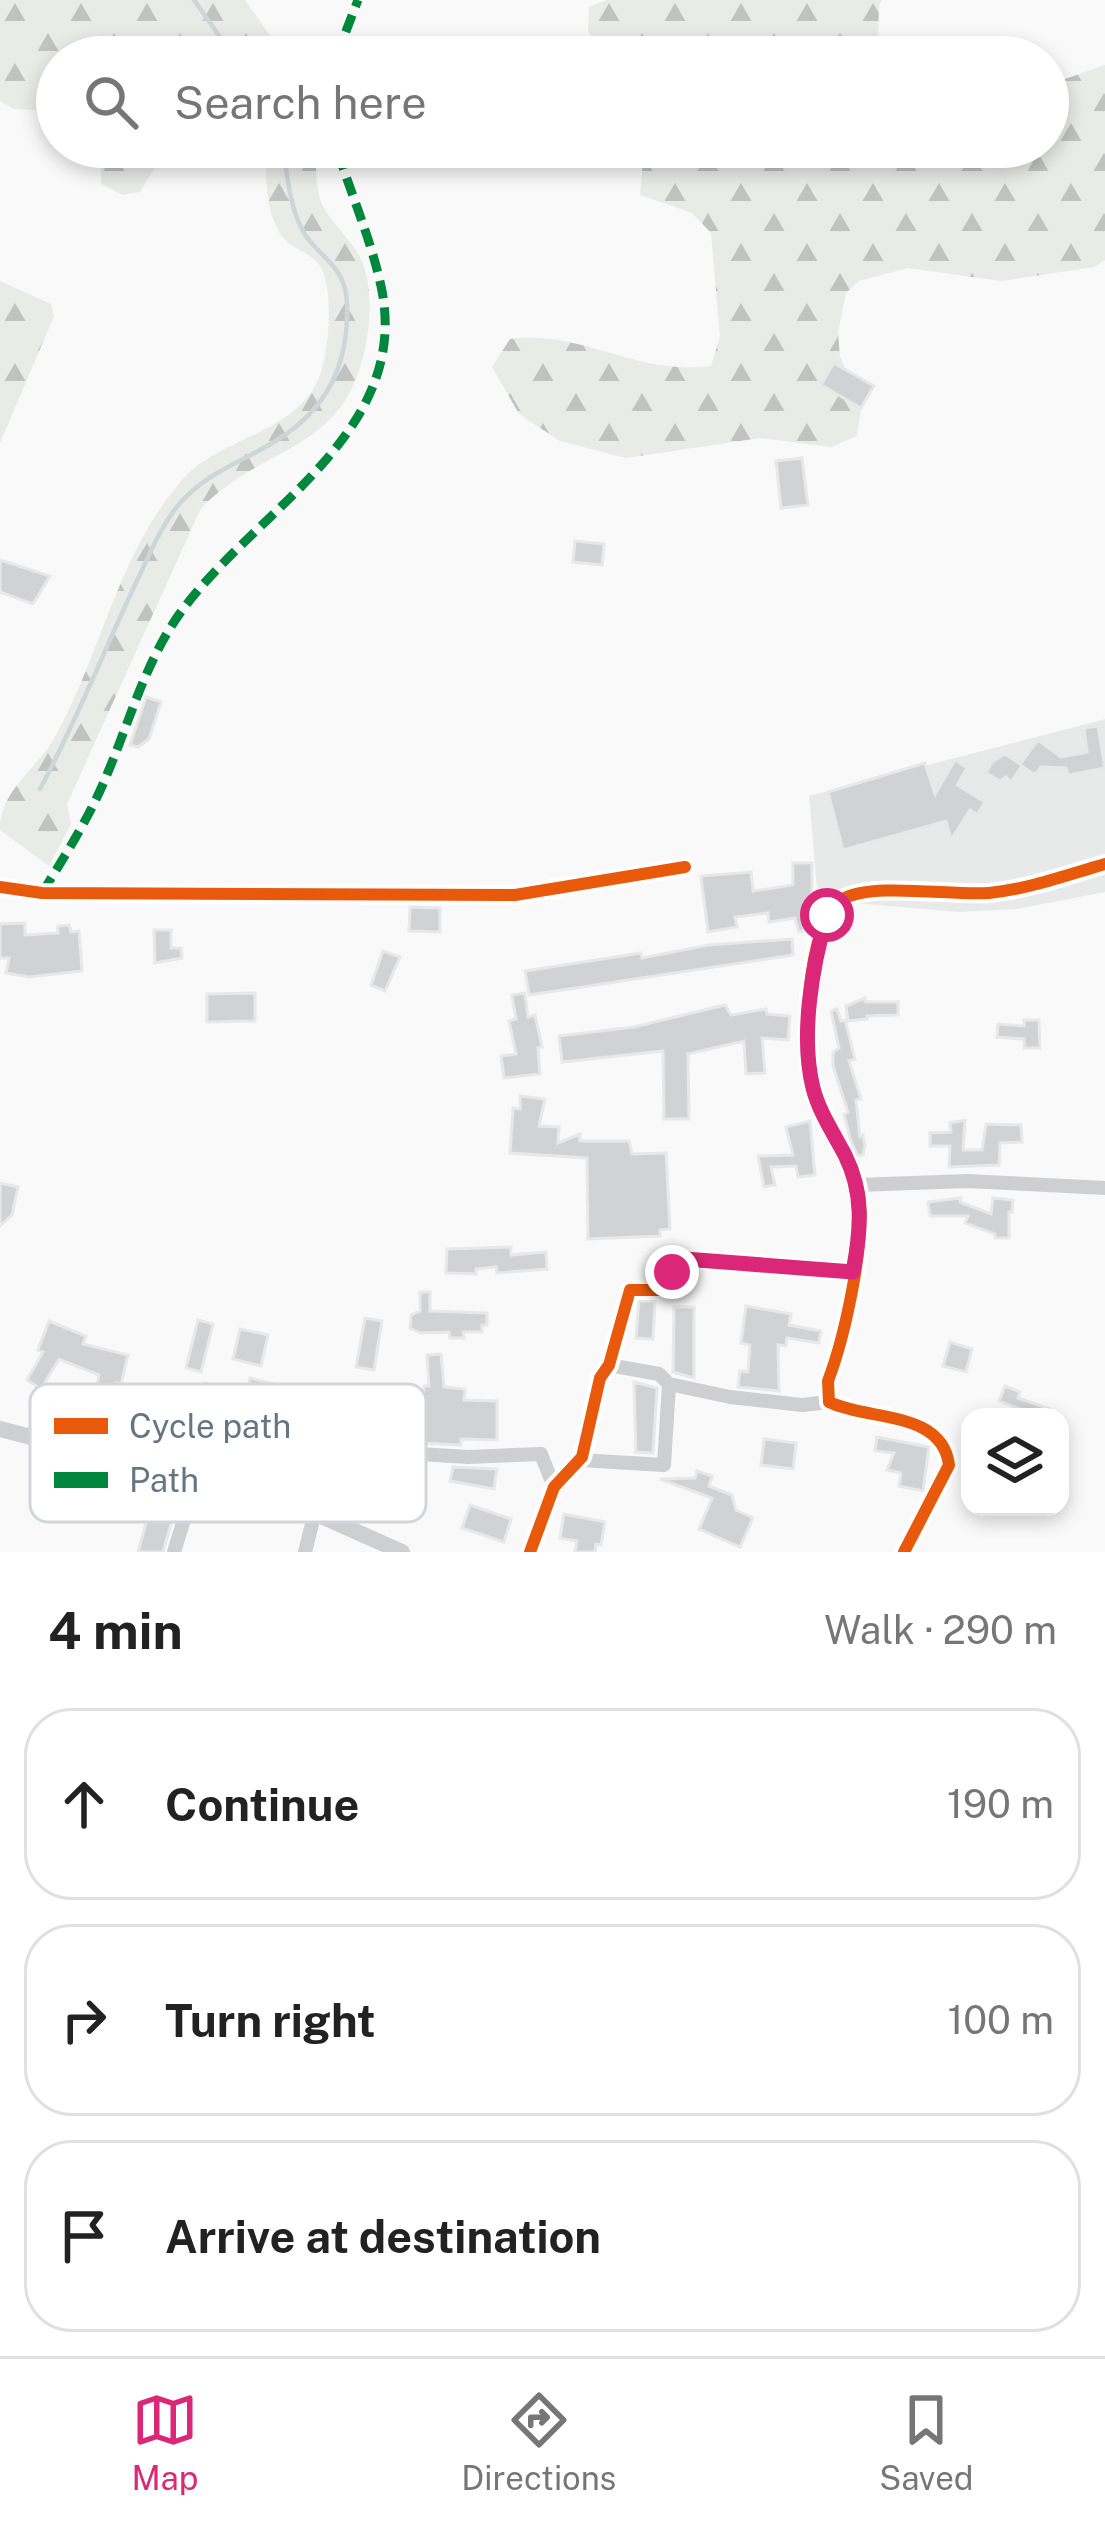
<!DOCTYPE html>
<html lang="en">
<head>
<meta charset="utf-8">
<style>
	:root { --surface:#fff; --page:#f6f6f6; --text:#222; --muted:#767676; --line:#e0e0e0; --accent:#db2777 }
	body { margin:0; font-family:"Public Sans",sans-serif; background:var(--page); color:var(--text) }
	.controls { position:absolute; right:36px; bottom:36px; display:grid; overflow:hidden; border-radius:24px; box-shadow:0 6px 18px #0003 }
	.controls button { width:108px; height:108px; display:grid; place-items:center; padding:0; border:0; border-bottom:3px solid var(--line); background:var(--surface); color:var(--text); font:60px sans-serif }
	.stop { position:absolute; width:36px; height:36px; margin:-27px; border:9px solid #db2777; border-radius:50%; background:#fff }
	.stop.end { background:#db2777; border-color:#fff; box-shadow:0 3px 12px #0008 }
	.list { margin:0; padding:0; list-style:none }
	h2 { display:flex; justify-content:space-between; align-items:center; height:156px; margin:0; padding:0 48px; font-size:51px }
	h2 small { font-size:39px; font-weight:400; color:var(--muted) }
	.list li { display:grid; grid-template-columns:78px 1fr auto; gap:36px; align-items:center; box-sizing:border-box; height:192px; margin:0 24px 24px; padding:0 24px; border:3px solid var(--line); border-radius:48px }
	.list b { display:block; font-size:45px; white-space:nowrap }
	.list em { font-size:39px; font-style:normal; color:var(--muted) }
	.icon { flex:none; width:66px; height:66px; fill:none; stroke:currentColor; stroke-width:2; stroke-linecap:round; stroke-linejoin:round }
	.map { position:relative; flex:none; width:1105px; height:1552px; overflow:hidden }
	.search { position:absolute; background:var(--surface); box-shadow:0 6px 18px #0003; left:36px; right:36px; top:36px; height:132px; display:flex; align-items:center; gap:30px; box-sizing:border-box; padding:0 42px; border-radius:66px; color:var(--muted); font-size:45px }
	.sheet { height:804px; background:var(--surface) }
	nav { display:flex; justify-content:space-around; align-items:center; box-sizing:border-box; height:168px; border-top:3px solid var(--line); background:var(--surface); font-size:33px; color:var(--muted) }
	nav a { display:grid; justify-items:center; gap:6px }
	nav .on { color:var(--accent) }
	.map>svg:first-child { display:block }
</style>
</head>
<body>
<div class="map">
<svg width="1105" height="1552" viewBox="0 0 1105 1552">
	<defs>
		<pattern id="forest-firs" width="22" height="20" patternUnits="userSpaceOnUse" patternTransform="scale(3)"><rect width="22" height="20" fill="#e8ebe6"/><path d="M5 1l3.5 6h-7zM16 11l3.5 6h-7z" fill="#c0c3c0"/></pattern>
	</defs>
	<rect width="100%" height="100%" fill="#f9f9f9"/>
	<path fill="#e8e9e9" d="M1105,719V892L1017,909L960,912L818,900L809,796Z"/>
	<path fill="url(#forest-firs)" d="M0,0H245L285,57H57V111L14,109L0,101Z
		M607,0H882L879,6L878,46L857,56L600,57L588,30L589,7Z
		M1105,65V260L1094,267L1001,281L908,268L859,281L846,293L838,332L840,356L861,408L857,436L831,447L760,438L626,458L560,441L519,414L492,367L510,339C584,330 634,376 711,366L720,336L711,233L692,213L640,195L644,147L737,151L770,147H1048V85Z
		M111,147H167L140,192L123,195L101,184V166Z
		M264,147H314C317,164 315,187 321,202C330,224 354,240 363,264C371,285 371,316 367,337C349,454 269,440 201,508L67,804L71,824L49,866L0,830C0,790 36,770 54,739C101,655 118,552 183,479C223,434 303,434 322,369C329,346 335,280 317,262C301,246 285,251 273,219C265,198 267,169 264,147Z
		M0,281L51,304L54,316L0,443Z"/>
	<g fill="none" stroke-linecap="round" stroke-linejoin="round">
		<path stroke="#ced6d9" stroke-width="4.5" d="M194,0L234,57
			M40,789C75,724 102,656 133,589C146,563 158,531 176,508C204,473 238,464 274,442C327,410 349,365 347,304C346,267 322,259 306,236C290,212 287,175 283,147"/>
	</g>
	<path fill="#d0d2d3" stroke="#e8e8e8" stroke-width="3" d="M834,363L874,386L861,408L821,385Z
		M802,458L808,505L781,508L776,461Z
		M575,541L604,544L602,565L573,562Z
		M0,560L50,576L33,604L0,592Z
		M146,697L161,702L149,739L138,747L130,745Z
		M1098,726L1105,768L1068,775L1066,768L1041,767L1035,775L1022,766L1011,782L1006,777L1000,781L986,773L992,762L1005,754L1020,764L1038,740L1061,757L1087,752L1084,728Z
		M955,760L967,768L957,785L985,802L977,815L970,810L951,840L946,821L843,850L828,792L925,763L935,794Z
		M793,863H812V912H808L807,929L799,932L795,918L769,922L768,913L735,917L737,927L708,932L701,876L751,872L753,891L793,885Z
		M410,907L440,908V932L409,931Z
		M25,923V935L58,933V926L69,925L71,932L79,931L82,971L29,977L6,973L9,958H0V924Z
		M154,930H171V948H181L182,958L155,963Z
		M792,939L793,955L529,995L525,971L641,953L642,958L709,945Z
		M383,951L400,957L385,991L371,985Z
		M255,993V1021L207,1022V994Z
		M525,993L528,1017L535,1015L542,1047L538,1048L540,1074L504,1078L501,1056L516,1054L509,1021L516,1019L512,995Z
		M865,998V1002H898V1015L867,1016V1019L848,1021L846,1006Z
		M725,1005L731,1015L766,1009L767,1014L790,1016L788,1040L762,1038L765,1073L746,1074L744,1041L688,1054L689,1119H664L663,1051L562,1062L559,1036L634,1027Z
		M837,1009L841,1021L845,1020L855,1059L849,1061L861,1099L856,1100L860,1137L863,1135L865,1146L863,1155L858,1156L851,1142L844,1114L848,1112L833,1066V1052L839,1048L831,1011Z
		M1024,1020H1039L1040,1048H1024V1039L997,1037L998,1024L1024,1026Z
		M520,1096L545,1099L539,1126L559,1127L558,1143L580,1134V1141H629L632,1154L666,1153L670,1229L660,1230V1236L588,1239L587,1158L510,1153L513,1108L520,1109Z
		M965,1120L963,1150H982L986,1124L1021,1125L1022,1142L1000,1143L999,1165L949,1167L950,1146H930V1133L951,1132L950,1123Z
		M810,1121L815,1175L798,1177L796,1166L771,1167L775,1185L764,1187L758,1156L793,1155L786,1127Z
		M0,1183L18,1187L12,1215L0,1226Z
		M961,1198L960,1202L991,1214L993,1198L1013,1200L1012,1212H1009V1238H995V1234L965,1223L968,1216H930L928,1202Z
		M511,1247V1255L546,1252L547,1269L497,1273L496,1267L476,1269V1274L446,1273L447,1249Z
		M420,1292H430V1311L487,1313V1325H482V1332H463L464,1338H450L449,1332L421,1333L410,1328L411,1315L420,1311Z
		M639,1301H655L653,1339L636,1338Z
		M746,1306L791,1314L789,1325L821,1331L819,1343L787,1338L786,1346L778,1345L779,1391L738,1387L740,1371L748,1372L750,1345L741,1343Z
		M674,1307H694V1378L673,1372Z
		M365,1318L382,1321L374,1370L356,1367Z
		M198,1320L213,1324L201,1372L186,1368Z
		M49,1321L86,1336L83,1344L128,1355L121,1384L116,1383L115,1389L97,1384L99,1375L59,1359L41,1389L27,1380L43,1352L38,1350Z
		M240,1329L268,1335L261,1366L233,1359Z
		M950,1342L972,1349L966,1372L943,1366Z
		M441,1354L444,1387L465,1389L464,1400L497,1401V1440L461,1439V1445L420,1443L424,1386H429L427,1355Z
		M250,1378L275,1384L272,1397L265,1395L257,1428L351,1449L345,1478L281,1465L282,1459L253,1449L250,1461L189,1445L205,1383L247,1393Z
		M634,1382L657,1388L653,1453L636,1452Z
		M1005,1386L1020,1392L1018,1398L1050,1409L1047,1417H1029L1030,1413L999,1401Z
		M877,1437L929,1447L923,1491L899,1486L901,1473L887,1470L894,1453L875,1451Z
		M764,1439L796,1443L793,1469L761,1465Z
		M453,1467L497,1469L494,1489L450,1481Z
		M697,1471L712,1476L709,1486L732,1495L736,1510L753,1518L740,1547L699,1529L712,1498L660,1479L695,1478Z
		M163,1500L177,1503L163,1552H138L148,1516Z
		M470,1505L511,1519L504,1542L462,1528Z
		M564,1514L605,1522L601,1545L596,1544L595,1552H575L577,1541L560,1538Z"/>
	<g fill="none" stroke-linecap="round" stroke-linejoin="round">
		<path stroke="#cecfd0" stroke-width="14" d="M0,887L42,893L515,895L685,867
			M858,1185L967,1181L1105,1188
			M609,1365L659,1374L669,1384L730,1397L802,1405L829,1402
			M403,1453L468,1457L541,1454L554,1487
			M580,1460L664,1465L669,1384
			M174,1552L197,1477
			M305,1552L315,1512
			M530,1552L554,1487L582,1457L600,1378L609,1365L630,1290H663L674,1265L685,1259L853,1272
			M904,1552L949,1465C942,1410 868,1421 829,1402L828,1381C845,1336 864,1248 860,1201C856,1160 826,1130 814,1092C802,1053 805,921 843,899C873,882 953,896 989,893C1029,889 1067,875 1105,864"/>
		<path stroke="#cecfd0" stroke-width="16" d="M0,1429L301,1507L402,1552"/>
		<path stroke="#00873e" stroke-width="9" stroke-dasharray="18 9" stroke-linecap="butt" d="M336,57L358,0
			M42,893C66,854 91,815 108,772C129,722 144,668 174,622C244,515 414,438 381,286C371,240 351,193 336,147"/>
		<defs>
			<path id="cycleway" d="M0,887L42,893L515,895L685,867
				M530,1552L554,1487L582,1457L600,1378L609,1365L630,1290H663L674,1265L685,1259L853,1272
				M904,1552L949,1465C942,1410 868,1421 829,1402L828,1381C845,1336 864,1248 860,1201C856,1160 826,1130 814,1092C802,1053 805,921 843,899C873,882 953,896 989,893C1029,889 1067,875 1105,864"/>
		</defs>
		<use href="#cycleway" stroke="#fff" stroke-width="20"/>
		<use href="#cycleway" stroke="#e8590c" stroke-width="12"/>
	</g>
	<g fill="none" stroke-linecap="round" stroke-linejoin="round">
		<path stroke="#db2777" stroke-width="15" d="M672,1272L685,1259L853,1272C861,1230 864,1193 845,1155C834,1134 819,1112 813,1088C800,1036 812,966 827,915"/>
	</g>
	<rect x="30" y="1384" width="396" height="138" rx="18" fill="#fff" stroke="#d1d6da" stroke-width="3"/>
	<rect x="54" y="1418" width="54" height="16" fill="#e8590c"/>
	<rect x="54" y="1472" width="54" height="16" fill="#00873e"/>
	<g font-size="33" fill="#657683">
		<text x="129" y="1438">Cycle path</text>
		<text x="129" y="1492">Path</text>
	</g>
</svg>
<div class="controls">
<button><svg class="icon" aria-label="layers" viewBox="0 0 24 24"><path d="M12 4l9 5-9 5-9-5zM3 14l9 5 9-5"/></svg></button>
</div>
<div class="stop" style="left:827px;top:915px"></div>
<div class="stop end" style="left:672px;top:1272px"></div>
<div class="search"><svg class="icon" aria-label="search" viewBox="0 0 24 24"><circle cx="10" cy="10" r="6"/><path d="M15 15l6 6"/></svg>Search here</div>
</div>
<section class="sheet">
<h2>4 min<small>Walk · 290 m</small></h2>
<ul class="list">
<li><svg class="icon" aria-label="ahead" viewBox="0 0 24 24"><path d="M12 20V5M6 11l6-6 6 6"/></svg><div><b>Continue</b></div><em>190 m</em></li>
<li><svg class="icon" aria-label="right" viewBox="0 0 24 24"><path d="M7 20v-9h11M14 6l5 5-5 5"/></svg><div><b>Turn right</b></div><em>100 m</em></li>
<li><svg class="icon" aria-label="arrive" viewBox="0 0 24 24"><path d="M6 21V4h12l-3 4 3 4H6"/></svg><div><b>Arrive at destination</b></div></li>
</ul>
</section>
<nav>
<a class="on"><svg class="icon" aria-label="map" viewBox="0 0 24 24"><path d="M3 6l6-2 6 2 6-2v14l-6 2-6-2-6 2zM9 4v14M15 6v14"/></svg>Map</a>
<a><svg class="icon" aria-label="directions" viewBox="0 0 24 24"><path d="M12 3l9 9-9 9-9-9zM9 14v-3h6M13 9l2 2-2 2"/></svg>Directions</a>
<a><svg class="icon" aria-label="saved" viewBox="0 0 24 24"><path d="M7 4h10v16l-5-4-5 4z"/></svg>Saved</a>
</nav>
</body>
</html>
